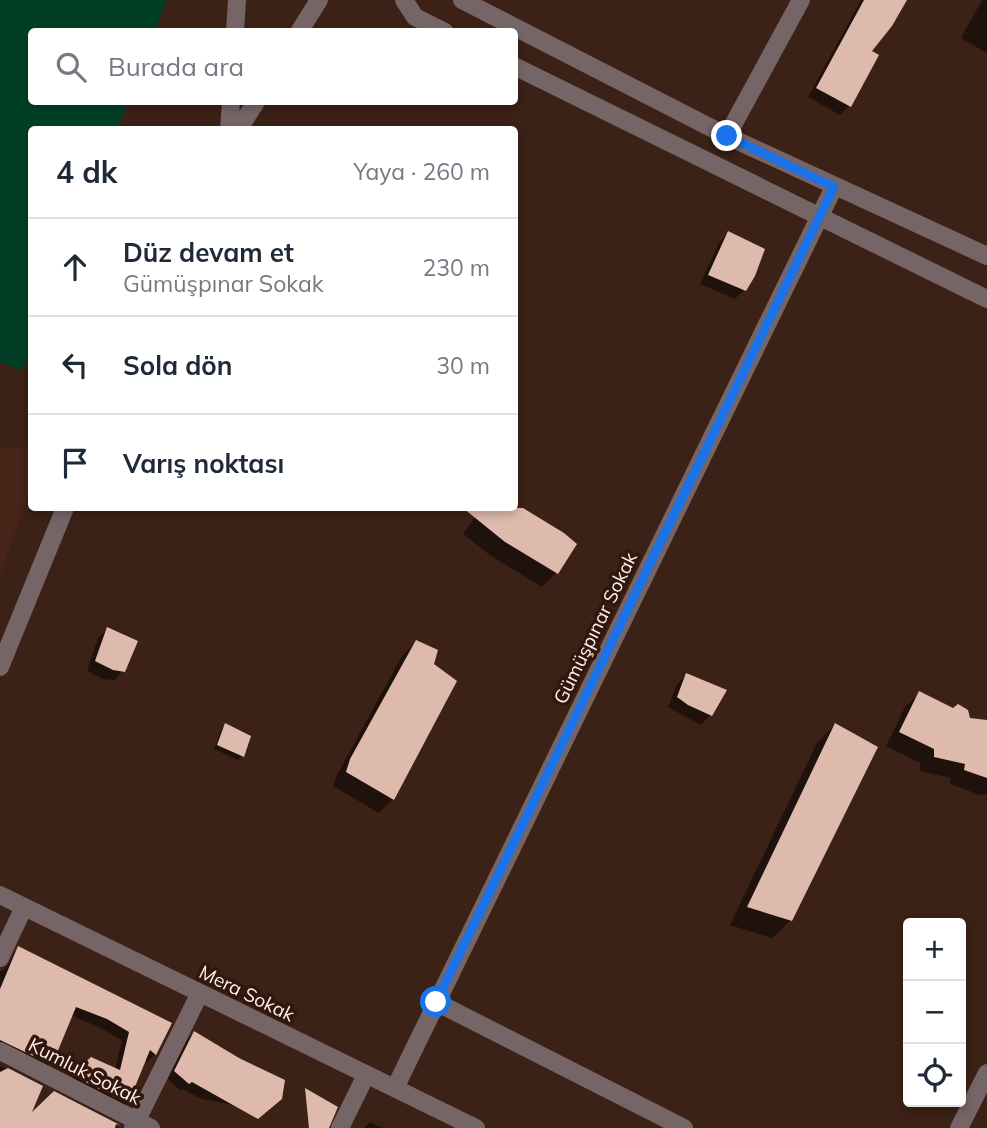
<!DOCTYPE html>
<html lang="tr">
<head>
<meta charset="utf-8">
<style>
	:root { --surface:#fff; --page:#f6f6f7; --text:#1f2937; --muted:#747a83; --line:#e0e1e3 }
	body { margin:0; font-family:Mulish,sans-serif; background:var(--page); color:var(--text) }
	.controls { position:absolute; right:21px; bottom:21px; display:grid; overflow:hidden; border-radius:7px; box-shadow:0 4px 10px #0003 }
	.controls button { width:63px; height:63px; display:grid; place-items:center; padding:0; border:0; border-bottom:2px solid var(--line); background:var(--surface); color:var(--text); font:35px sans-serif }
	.stop { position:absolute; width:21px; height:21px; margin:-16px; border:5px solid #1a73e8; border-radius:50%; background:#fff }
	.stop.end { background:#1a73e8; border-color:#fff; box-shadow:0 2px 7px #0008 }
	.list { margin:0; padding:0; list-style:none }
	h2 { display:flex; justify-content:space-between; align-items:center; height:91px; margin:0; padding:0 28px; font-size:30px }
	h2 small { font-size:23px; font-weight:400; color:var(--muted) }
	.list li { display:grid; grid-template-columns:46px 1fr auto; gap:21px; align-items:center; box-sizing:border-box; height:98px; padding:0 28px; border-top:2px solid var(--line) }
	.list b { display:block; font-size:26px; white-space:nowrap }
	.list p { margin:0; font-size:23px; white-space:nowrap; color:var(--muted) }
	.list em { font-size:23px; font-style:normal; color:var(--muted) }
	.icon { flex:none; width:38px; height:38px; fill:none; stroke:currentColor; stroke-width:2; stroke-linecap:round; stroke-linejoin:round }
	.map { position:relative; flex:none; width:987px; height:1128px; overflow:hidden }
	.search { position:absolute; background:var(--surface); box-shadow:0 4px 10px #0003; left:28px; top:28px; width:490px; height:77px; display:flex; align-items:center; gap:18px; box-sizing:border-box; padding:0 24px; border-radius:7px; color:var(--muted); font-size:26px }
	.panel { position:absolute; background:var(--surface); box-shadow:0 4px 10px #0003; left:28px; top:126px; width:490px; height:385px; border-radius:7px }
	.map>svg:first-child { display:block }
</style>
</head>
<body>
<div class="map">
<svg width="987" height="1128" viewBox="0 0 987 1128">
	<rect width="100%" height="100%" fill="#3b2116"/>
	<path fill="#462417" d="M0,447H32L31,486L0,576Z"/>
	<path fill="#003f26" d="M0,0H167L155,31L32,32V102H128L117,129L32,130V347L22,370L0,362Z"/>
	<path fill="#0007" d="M861,0H905L869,52L849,106L840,115L808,97Z
		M982,0H987V53L961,38Z
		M728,233L744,290L735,299L700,284L719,243Z
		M514,507L520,508L563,534L556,573L542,587L491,556L463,534L482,508Z
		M108,629L123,671L114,680L103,679L87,671L98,638Z
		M416,642L393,799L379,813L333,786L337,775L402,656Z
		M687,675L724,691L710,715L701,725L668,707L677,684Z
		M920,693L969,719L987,722V794L980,795L950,784L951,778L920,771V763L886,746L905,707Z
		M225,725L249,737L242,756L238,760L214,749L221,730Z
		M835,725L791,920L772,938L730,925L817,743Z
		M20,949L170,1024L155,1054L147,1062L144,1059L127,1103L119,1111L66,1084L91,1059L115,1070L122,1040L99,1027L70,1015L50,1064L42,1072L0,1051V971L4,970Z
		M194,1033L265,1112L199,1098L183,1089L181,1091L168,1079L187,1040Z
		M0,1066L41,1087L28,1118L55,1094L119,1128H0Z
		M370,1122L383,1128H364Z"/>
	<path fill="#debaac" d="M864,0H907L892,26L872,51L879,55L851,107L816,88Z
		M728,231L765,249L755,276L746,291L708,275Z
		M463,508H523L564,533L577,544L558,574L505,542Z
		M107,627L138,641L125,672L113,670L95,661Z
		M416,640L438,650L434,664L457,681L394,800L346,772L350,759Z
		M686,673L727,690L712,716L688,705L677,697Z
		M919,691L953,708L958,704L968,710L970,718L987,720V778L964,770L965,764L934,757V749L899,732Z
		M225,723L251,736L244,757L217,745Z
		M835,723L878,747L873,757L792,921L747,907Z
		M18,946L172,1023L156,1055L150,1050L128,1104L72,1075L91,1057L120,1070L129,1032L107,1019L76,1007L52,1065L0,1040V989Z
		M194,1031L239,1058L285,1080L282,1099L258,1119L192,1082L189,1084L174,1071Z
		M8,1068L43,1086L32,1112L54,1091L120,1125L116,1124L115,1128H0V1072Z
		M305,1088L338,1107L329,1128H309Z"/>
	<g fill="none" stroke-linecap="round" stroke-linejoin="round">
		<path stroke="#756567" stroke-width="18" d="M404,0L415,17L445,32
			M462,0L727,136L987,256
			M235,32L237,0
			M299,32L319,0
			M514,66L987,299
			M229,130L231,102
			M238,130L256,102
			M727,136L801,0
			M0,667L65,508
			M0,895L476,1128
			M0,958L24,907
			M436,1002L684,1128
			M0,1051L151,1128
			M395,1088L834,187
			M133,1128L200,993
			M340,1128L366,1075
			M959,1128L987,1073"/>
	</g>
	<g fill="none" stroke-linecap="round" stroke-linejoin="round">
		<path stroke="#1a73e8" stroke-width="9" d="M436,1002L834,187L727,136"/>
	</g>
	<g text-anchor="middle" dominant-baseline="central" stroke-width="7" stroke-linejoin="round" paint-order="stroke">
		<g font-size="19" fill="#fef2ee" stroke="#31170c">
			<text transform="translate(595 628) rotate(-64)">Gümüşpınar Sokak</text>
			<text transform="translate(247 993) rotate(26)">Mera Sokak</text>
			<text transform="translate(85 1071) rotate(27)">Kumluk Sokak</text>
		</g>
	</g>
</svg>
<div class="controls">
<button>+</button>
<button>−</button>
<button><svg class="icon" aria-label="locate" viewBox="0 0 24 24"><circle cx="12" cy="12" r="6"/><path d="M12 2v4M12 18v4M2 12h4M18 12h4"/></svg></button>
</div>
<div class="stop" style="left:436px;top:1002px"></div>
<div class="stop end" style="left:727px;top:136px"></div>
<div class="search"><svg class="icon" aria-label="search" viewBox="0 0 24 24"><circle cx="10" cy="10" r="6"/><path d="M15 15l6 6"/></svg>Burada ara</div>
<section class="panel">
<h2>4 dk<small>Yaya · 260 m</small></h2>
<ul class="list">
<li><svg class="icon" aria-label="ahead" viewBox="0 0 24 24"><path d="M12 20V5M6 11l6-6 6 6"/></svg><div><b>Düz devam et</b><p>Gümüşpınar Sokak</p></div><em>230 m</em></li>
<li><svg class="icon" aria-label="left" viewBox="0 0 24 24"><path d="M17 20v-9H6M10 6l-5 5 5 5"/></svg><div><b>Sola dön</b></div><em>30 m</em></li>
<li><svg class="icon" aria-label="arrive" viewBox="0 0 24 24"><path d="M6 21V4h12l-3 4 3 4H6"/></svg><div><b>Varış noktası</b></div></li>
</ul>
</section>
</div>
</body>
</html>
